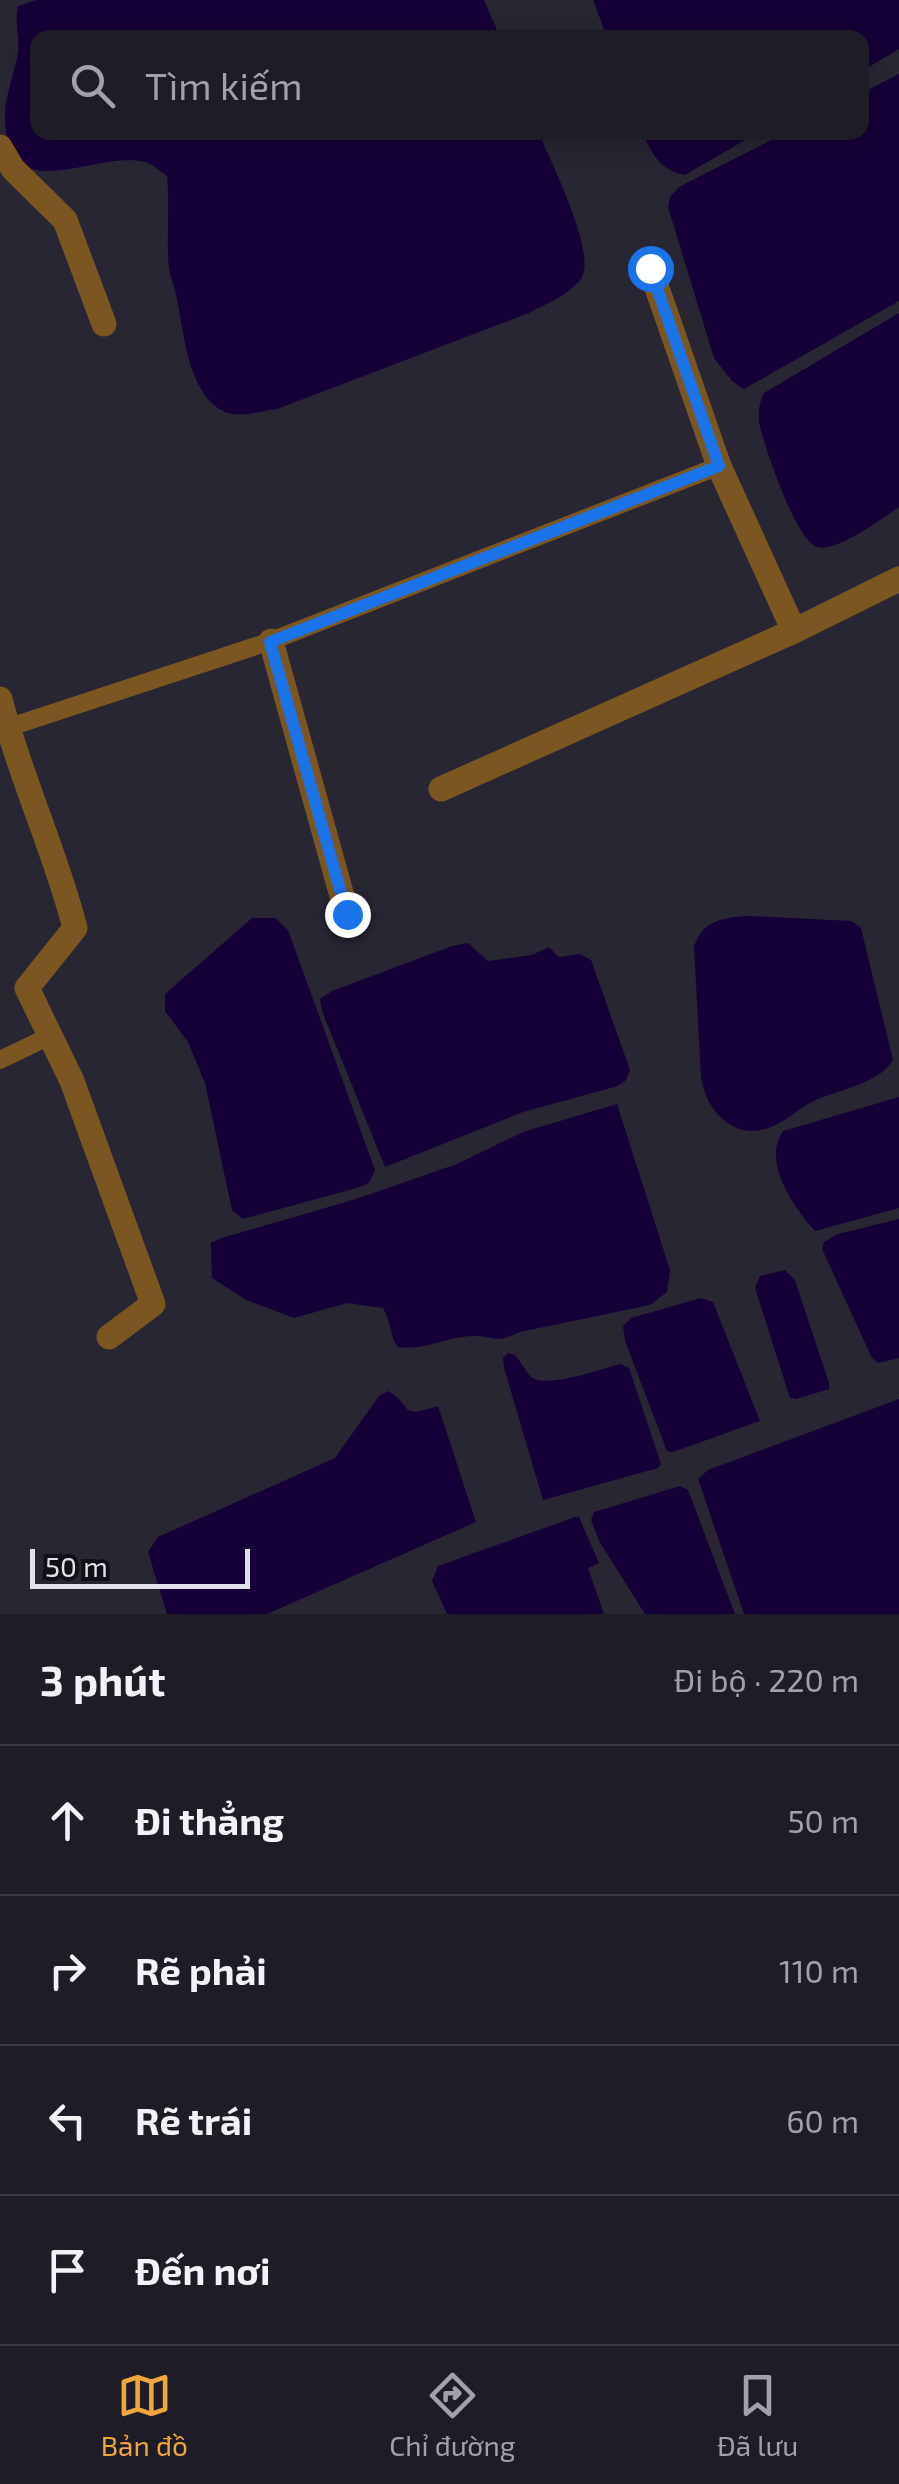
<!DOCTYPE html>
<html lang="vi">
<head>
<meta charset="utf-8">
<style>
	:root { --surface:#1e1c26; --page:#26252e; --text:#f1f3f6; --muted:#a1a1a7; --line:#3c3a43; --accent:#efa73d }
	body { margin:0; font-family:"Exo 2",sans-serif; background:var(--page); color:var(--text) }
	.scale { position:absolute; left:30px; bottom:25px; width:220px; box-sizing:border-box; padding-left:10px; border:5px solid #e3e2eb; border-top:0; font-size:28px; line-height:35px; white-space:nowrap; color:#e3e2eb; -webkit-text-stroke:8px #111016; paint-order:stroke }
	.stop { position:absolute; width:30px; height:30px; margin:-22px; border:8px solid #1a73e8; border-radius:50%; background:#fff }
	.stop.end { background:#1a73e8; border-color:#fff; box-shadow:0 2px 10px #0008 }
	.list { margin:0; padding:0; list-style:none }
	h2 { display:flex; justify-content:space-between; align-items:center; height:130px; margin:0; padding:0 40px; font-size:42px }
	h2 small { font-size:32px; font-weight:400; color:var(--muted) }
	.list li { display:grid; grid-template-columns:65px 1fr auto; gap:30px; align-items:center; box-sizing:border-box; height:150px; padding:0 40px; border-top:2px solid var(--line) }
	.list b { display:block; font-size:38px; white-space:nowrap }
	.list em { font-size:32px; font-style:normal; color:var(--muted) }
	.icon { flex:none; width:55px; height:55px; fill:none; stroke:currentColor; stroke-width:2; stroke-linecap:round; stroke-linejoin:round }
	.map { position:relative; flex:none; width:899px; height:1614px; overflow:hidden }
	.search { position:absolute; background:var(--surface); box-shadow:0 5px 25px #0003; left:30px; right:30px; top:30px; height:110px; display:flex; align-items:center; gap:25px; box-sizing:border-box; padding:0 35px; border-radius:20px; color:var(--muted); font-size:38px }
	.sheet { height:730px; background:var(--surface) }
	nav { display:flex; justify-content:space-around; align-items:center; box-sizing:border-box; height:140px; border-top:2px solid var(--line); background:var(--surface); font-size:28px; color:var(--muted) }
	nav a { display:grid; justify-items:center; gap:5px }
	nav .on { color:var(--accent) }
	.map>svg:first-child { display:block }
</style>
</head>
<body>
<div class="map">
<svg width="899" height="1614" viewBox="0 0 899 1614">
	<rect width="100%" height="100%" fill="#282633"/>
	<path fill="#160038" d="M37,0H484L500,37L38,38V132L539,133C550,161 598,254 581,279C569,295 546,304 529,313L277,409C260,411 239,419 223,411C188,393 184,334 177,299C175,289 171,279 169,269C166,239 170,207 167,176C161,172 154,165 148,163C100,146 9,214 5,120C4,96 15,74 18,52C20,36 14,23 18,6Z
		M593,0H899V49L862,71V38L607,37Z
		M899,74V301L744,389L732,381L714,358L668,207L670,197L679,187L785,133L862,132V93Z
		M643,133V132L757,133L685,175C662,171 651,154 643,133Z
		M899,313V507C883,518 836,553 817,547C796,541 764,445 759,423C758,412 759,403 764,393Z
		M750,916L851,921L861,928L893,1060C879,1083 842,1089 818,1099C801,1106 789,1120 771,1127C734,1142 706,1111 701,1077L694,947C702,920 725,917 750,916Z
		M252,918H275L288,930L375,1170L369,1183L357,1188L243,1219L232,1210L205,1083L188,1042L165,1011V994Z
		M468,943L488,961L532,955L549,947L559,957L580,954L591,960L630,1070L626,1080L618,1086L523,1112L385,1167L322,1011L320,999L332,991L452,946Z
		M899,1097V1208L815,1231C795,1209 761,1162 783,1131Z
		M617,1104L670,1270L667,1292L650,1305L520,1332C493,1345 495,1335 472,1336C445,1337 424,1351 398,1347C390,1337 391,1322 383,1308L347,1303L294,1318L246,1300L212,1278L211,1243L222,1238L356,1199L457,1164L523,1132Z
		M899,1219V1358L878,1363L872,1358L822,1249L824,1242L838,1234Z
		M785,1270L795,1280L829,1383V1389L796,1399L790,1398L755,1288L760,1276Z
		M701,1298L713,1302L760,1421L673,1452L667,1451L625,1341L623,1326L631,1318Z
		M508,1353L515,1355C520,1361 525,1370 530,1376C544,1390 601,1369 620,1364L629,1368L661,1464L658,1468L543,1500L504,1368L503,1358Z
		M388,1391C415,1407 397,1419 438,1406L476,1522L267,1614H167L148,1552L158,1537L335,1458L379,1396Z
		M899,1399V1614H744L698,1479L708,1470Z
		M680,1486L688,1490L735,1614H645L599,1541L591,1520L594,1512Z
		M575,1517H579L599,1563L588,1568L604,1614H447L432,1581L438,1566Z"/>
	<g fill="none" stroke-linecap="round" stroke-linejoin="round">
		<path stroke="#7c5621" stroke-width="18" d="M7,728L271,641L719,466
			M0,1060L50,1036"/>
		<path stroke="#7c5621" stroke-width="25" d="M0,147L13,169L65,220L104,324
			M650,268L719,466L794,631
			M271,641L347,914
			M0,699C20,777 55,850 75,928L27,988L72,1081L153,1304L109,1337
			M441,789L794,631L899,579"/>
	</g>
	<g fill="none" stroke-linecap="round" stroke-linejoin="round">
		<path stroke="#1a73e8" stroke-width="12" d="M347,914L270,642L719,466L650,268"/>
	</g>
</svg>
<div class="scale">50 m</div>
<div class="stop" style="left:650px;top:268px"></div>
<div class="stop end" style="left:347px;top:914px"></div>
<div class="search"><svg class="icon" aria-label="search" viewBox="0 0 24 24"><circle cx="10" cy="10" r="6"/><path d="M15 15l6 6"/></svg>Tìm kiếm</div>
</div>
<section class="sheet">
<h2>3 phút<small>Đi bộ · 220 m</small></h2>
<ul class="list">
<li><svg class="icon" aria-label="ahead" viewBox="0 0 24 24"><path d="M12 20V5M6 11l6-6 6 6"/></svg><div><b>Đi thẳng</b></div><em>50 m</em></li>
<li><svg class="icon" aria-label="right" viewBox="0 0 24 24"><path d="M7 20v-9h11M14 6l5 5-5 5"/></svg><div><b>Rẽ phải</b></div><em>110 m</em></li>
<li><svg class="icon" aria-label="left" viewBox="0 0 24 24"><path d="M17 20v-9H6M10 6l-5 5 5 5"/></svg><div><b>Rẽ trái</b></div><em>60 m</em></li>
<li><svg class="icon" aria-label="arrive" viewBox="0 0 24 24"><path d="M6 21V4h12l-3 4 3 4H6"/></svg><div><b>Đến nơi</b></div></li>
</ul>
</section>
<nav>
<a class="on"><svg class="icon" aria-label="map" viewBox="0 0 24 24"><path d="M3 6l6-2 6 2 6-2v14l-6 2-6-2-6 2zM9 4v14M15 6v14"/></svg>Bản đồ</a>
<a><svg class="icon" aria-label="directions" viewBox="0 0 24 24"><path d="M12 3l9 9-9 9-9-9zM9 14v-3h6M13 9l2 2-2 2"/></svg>Chỉ đường</a>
<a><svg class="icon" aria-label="saved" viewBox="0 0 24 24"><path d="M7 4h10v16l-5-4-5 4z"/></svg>Đã lưu</a>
</nav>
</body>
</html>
